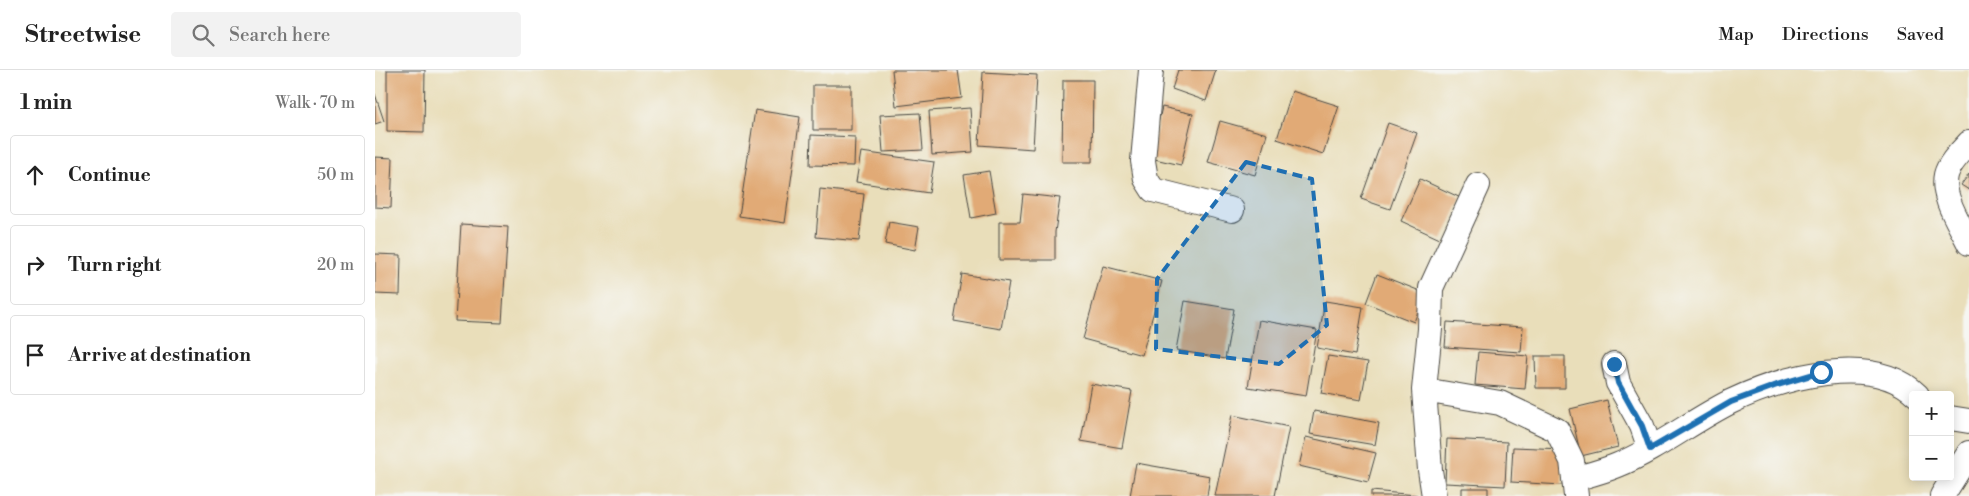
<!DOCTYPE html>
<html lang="en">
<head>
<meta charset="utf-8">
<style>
	:root { --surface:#fff; --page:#f2f2f2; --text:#222; --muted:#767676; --line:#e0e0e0 }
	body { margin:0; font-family:"Libre Bodoni",serif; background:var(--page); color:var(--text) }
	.controls { position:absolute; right:15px; bottom:15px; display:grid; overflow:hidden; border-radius:5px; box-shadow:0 2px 12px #0003 }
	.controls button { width:45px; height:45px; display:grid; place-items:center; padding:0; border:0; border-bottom:1px solid var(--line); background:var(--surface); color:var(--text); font:25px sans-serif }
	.stop { position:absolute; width:15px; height:15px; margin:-11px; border:4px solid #1f6fb2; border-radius:50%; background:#fff }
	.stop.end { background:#1f6fb2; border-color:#fff; box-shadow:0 1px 5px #0008 }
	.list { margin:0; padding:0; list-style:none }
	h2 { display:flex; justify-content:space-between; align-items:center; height:65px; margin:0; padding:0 20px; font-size:21px }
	h2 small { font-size:16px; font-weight:400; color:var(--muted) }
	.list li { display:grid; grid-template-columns:32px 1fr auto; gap:15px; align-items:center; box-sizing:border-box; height:80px; margin:0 10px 10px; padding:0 10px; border:1px solid var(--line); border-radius:5px }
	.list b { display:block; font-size:19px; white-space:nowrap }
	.list em { font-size:16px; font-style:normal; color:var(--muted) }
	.icon { flex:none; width:28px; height:28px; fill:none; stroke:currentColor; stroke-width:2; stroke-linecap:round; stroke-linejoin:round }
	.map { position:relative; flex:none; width:1594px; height:426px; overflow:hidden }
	header { display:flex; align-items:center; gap:30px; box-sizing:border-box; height:70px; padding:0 25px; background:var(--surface); border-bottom:1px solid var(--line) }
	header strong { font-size:24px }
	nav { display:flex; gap:28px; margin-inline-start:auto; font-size:18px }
	.search { width:350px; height:45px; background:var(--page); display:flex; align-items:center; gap:12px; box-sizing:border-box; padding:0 18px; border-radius:5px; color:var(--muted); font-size:19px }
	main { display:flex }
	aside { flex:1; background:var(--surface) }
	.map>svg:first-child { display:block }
</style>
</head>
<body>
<header>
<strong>Streetwise</strong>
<div class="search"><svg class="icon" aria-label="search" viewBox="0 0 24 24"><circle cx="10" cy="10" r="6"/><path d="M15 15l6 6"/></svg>Search here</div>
<nav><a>Map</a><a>Directions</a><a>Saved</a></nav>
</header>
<main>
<aside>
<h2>1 min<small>Walk · 70 m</small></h2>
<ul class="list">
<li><svg class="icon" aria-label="ahead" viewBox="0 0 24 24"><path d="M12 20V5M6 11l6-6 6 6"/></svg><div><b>Continue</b></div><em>50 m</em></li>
<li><svg class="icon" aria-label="right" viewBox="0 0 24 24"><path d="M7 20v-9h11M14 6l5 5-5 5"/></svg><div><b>Turn right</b></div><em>20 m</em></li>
<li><svg class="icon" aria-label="arrive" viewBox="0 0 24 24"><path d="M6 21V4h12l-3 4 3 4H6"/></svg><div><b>Arrive at destination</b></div></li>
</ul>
</aside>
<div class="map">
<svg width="1594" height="426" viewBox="0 0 1594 426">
	<rect width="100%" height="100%" fill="#f6f6f2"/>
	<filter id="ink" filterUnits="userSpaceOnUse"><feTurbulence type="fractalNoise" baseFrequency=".02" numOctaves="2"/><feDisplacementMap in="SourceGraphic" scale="10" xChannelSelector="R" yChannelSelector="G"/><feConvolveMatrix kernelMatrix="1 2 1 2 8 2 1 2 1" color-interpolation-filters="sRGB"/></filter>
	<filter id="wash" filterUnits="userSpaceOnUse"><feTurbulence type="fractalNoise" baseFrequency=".0096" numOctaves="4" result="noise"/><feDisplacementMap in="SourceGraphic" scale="20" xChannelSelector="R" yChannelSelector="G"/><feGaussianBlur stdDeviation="1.12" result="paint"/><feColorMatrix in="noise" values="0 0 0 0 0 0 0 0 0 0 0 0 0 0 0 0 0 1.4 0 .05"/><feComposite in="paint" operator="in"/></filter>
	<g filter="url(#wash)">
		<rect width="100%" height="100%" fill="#e9deba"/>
		<g id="blocks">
			<path fill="#e1aa76" d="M12,0H50L49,62L12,61Z
				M517,0H583L587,28L521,36Z
				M803,0H841L831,31L797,19Z
				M608,2L662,5L658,79L604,75Z
				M688,10H718L717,92H687Z
				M438,15H476V60H438Z
				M917,21L964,36L948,84L902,69Z
				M0,24L9,51L0,54Z
				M787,37L818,44L806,95L775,88Z
				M595,38L598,82L557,85L554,41Z
				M380,40L425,47L410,153L364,146Z
				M545,43L548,80L508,82L505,45Z
				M845,51L892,64L880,105L833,92Z
				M1013,53L1042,63L1015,139L986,129Z
				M436,65L480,67L479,96L435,95Z
				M486,82L559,92L554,123L481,112Z
				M0,87L18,88L16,138L0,137Z
				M614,101L621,143L596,148L589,105Z
				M1594,104V120L1586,115Z
				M1045,109L1086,128L1067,170L1026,151Z
				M445,119L489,124L484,171L441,167Z
				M648,124L685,128L680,162V190H624V152H645Z
				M514,152L544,157L540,180L510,174Z
				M86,154L133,157L127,253L80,251Z
				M0,184L26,185L25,225L0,224Z
				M728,196L787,211L767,285L708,269Z
				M587,204L634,212L626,259L579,251Z
				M1002,204L1050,223L1039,252L991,233Z
				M810,231L859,239L850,289L801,280Z
				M950,231L988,237L980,285L942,278Z
				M884,250L942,260L931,326L873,317Z
				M1072,252L1148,257L1146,282L1070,277Z
				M1103,282L1153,286L1150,319L1100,315Z
				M953,286L993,292L986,330L946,323Z
				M1160,286H1190V318H1161Z
				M716,314L757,321L747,378L706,371Z
				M1232,330L1243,377L1206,386L1195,339Z
				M939,341L1004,353L1000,375L935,364Z
				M857,345L914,357L900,426H840Z
				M931,367L1001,383L993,412L924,396Z
				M1072,369L1132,372L1130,416L1070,413Z
				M1138,377L1189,379L1187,415L1136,412Z
				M761,393L835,406L832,426H755Z
				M1087,418H1113V426H1087Z
				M996,421L1042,425V426H996Z"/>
		</g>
	</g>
	<g filter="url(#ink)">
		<use href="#blocks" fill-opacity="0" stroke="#484640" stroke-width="1"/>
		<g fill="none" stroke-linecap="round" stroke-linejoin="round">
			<defs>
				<path id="street" d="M776,0L768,91L771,109L778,120L857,140
					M1594,73C1586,82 1574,93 1571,105C1566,127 1585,154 1594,173
					M1103,115L1056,218L1055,259L1049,320L1125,333L1182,360L1197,391L1201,426
					M1239,294L1243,313L1267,356L1275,379
					M1049,320L1055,400L1059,426
					M1575,348L1594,351
					M1199,409C1213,405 1229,401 1243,395C1282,379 1317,351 1355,332C1405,308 1497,281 1542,325
					M1567,426L1594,383"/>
			</defs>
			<use href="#street" stroke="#484640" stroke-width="26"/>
			<use href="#street" stroke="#fff" stroke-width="24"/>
		</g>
	</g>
	<g fill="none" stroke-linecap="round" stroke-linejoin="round" filter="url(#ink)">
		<path stroke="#1f6fb2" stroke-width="6" d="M1239,294L1243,313L1267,356L1275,379L1356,332L1402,315L1446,302"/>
	</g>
	<path fill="#1f6fb2" fill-opacity="0.2" stroke="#1f6fb2" stroke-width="4" stroke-dasharray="10 6" stroke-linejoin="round" d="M871,92L937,109L952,255L904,294L781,279L782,209Z"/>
</svg>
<div class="controls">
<button>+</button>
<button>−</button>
</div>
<div class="stop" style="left:1446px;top:302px"></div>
<div class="stop end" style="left:1239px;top:294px"></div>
</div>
</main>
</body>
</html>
